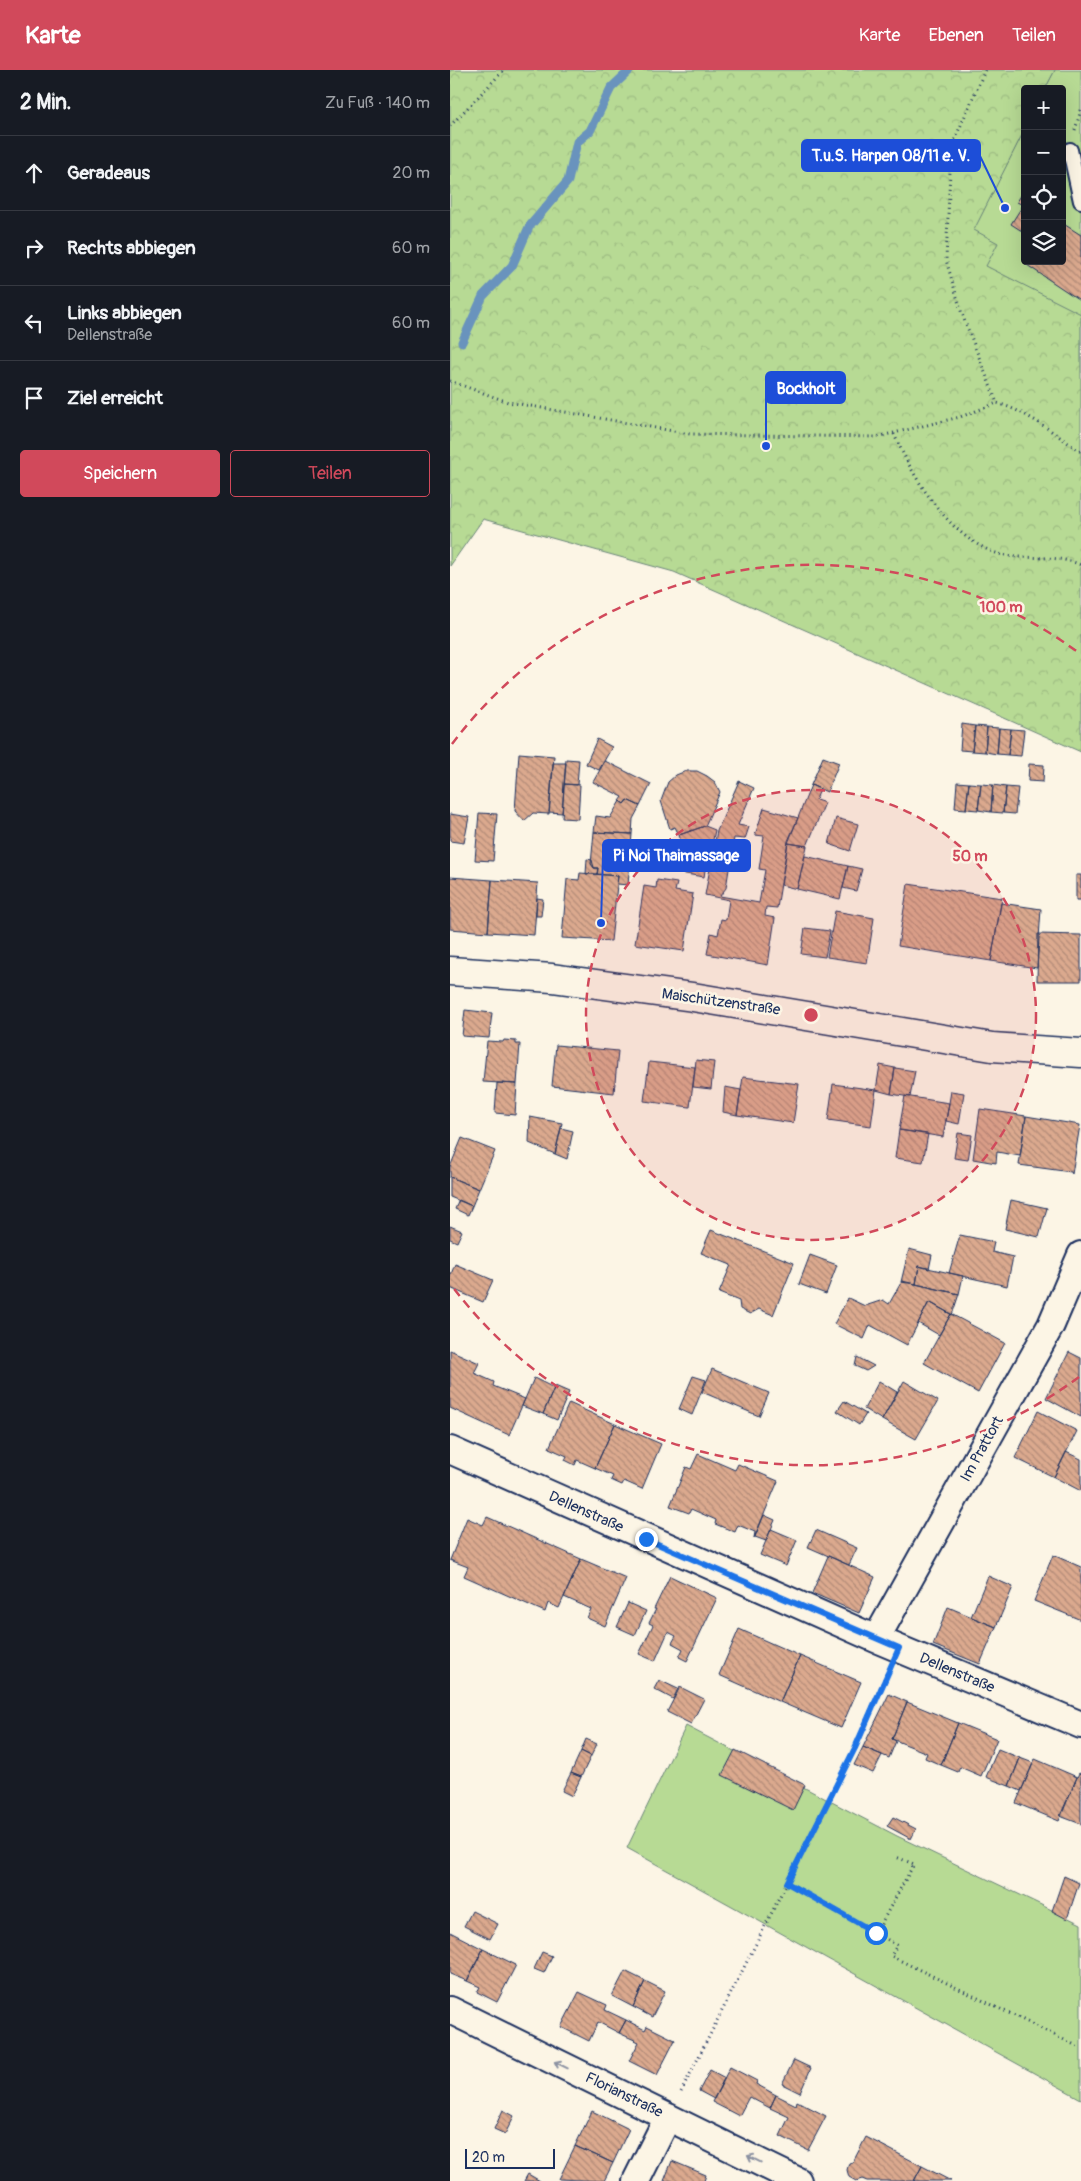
<!DOCTYPE html>
<html lang="de">
<head>
<meta charset="utf-8">
<style>
	:root { --surface:#171b24; --page:#20242c; --text:#f1f3f6; --muted:#9ea1a6; --line:#363941; --accent:#d1495b }
	body { margin:0; font-family:Pangolin,sans-serif; background:var(--page); color:var(--text) }
	.controls { position:absolute; right:15px; top:15px; display:grid; overflow:hidden; border-radius:5px; box-shadow:0 5px 20px #0002 }
	.controls button { width:45px; height:45px; display:grid; place-items:center; padding:0; border:0; border-bottom:1px solid var(--line); background:var(--surface); color:var(--text); font:25px sans-serif }
	.scale { position:absolute; left:15px; bottom:12px; width:90px; box-sizing:border-box; padding-left:5px; border:2px solid #1b2f5e; border-top:0; font-size:14px; line-height:18px; white-space:nowrap; color:#1b2f5e; -webkit-text-stroke:4px #fcf5e5; paint-order:stroke }
	.stop { position:absolute; width:15px; height:15px; margin:-11px; border:4px solid #1a73e8; border-radius:50%; background:#fff }
	.stop.end { background:#1a73e8; border-color:#fff; box-shadow:0 1px 5px #0008 }
	.list { margin:0; padding:0; list-style:none }
	h2 { display:flex; justify-content:space-between; align-items:center; height:65px; margin:0; padding:0 20px; font-size:21px }
	h2 small { font-size:16px; font-weight:400; color:var(--muted) }
	.list li { display:grid; grid-template-columns:32px 1fr auto; gap:15px; align-items:center; box-sizing:border-box; height:75px; padding:0 20px; border-top:1px solid var(--line) }
	.list b { display:block; font-size:19px; white-space:nowrap }
	.list p { margin:0; font-size:16px; white-space:nowrap; color:var(--muted) }
	.list em { font-size:16px; font-style:normal; color:var(--muted) }
	.actions { display:flex; gap:10px; padding:15px 20px }
	.actions a { flex:1; padding:11px 0; border:1px solid var(--accent); border-radius:5px; text-align:center; font-size:18px; color:var(--accent) }
	.actions .main { background:var(--accent); color:#fff }
	.icon { flex:none; width:28px; height:28px; fill:none; stroke:currentColor; stroke-width:2; stroke-linecap:round; stroke-linejoin:round }
	.map { position:relative; flex:none; width:631px; height:2111px; overflow:hidden }
	header { display:flex; align-items:center; gap:30px; box-sizing:border-box; height:70px; padding:0 25px; background:var(--accent); color:#fff }
	header strong { font-size:24px }
	nav { display:flex; gap:28px; margin-inline-start:auto; font-size:18px }
	main { display:flex }
	aside { flex:1; background:var(--surface) }
	.map>svg:first-child { display:block }
</style>
</head>
<body>
<header>
<strong>Karte</strong>
<nav><a>Karte</a><a>Ebenen</a><a>Teilen</a></nav>
</header>
<main>
<aside>
<h2>2 Min.<small>Zu Fuß · 140 m</small></h2>
<ul class="list">
<li><svg class="icon" aria-label="ahead" viewBox="0 0 24 24"><path d="M12 20V5M6 11l6-6 6 6"/></svg><div><b>Geradeaus</b></div><em>20 m</em></li>
<li><svg class="icon" aria-label="right" viewBox="0 0 24 24"><path d="M7 20v-9h11M14 6l5 5-5 5"/></svg><div><b>Rechts abbiegen</b></div><em>60 m</em></li>
<li><svg class="icon" aria-label="left" viewBox="0 0 24 24"><path d="M17 20v-9H6M10 6l-5 5 5 5"/></svg><div><b>Links abbiegen</b><p>Dellenstraße</p></div><em>60 m</em></li>
<li><svg class="icon" aria-label="arrive" viewBox="0 0 24 24"><path d="M6 21V4h12l-3 4 3 4H6"/></svg><div><b>Ziel erreicht</b></div></li>
</ul>
<div class="actions"><a class="main">Speichern</a><a>Teilen</a></div>
</aside>
<div class="map">
<svg width="631" height="2111" viewBox="0 0 631 2111">
	<defs>
		<pattern id="forest-crowns" width="20" height="18" patternUnits="userSpaceOnUse" patternTransform="scale(1.25)"><rect width="20" height="18" fill="#b7da94"/><path d="M2 6a3 3 0 1 1 6 0M12 15a3 3 0 1 1 6 0" fill="none" stroke="#9dbb82"/></pattern>
		<pattern id="building-back-hatch" width="6" height="6" patternUnits="userSpaceOnUse" patternTransform="scale(1.25)"><rect width="6" height="6" fill="#dba98e"/><path d="M-1 5l2 2M0 0l6 6M5-1l2 2" fill="none" stroke="#b18a77"/></pattern>
	</defs>
	<rect width="100%" height="100%" fill="#fcf5e5"/>
	<filter id="ink" filterUnits="userSpaceOnUse"><feTurbulence type="fractalNoise" baseFrequency=".02" numOctaves="2"/><feDisplacementMap in="SourceGraphic" scale="10" xChannelSelector="R" yChannelSelector="G"/><feConvolveMatrix kernelMatrix="1 2 1 2 8 2 1 2 1" color-interpolation-filters="sRGB"/></filter>
	<g filter="url(#ink)">
		<path fill="#b7da94" stroke="#698479" d="M605,0H631V303L502,201L575,59V191H612V19H595Z
			M236,1656L447,1766L631,1854V2029L177,1778Z"/>
		<path fill="url(#forest-crowns)" stroke="#698479" d="M0,0H605L595,19H575V59L524,160L548,173L536,196L631,244V682L224,502L33,449L0,496Z"/>
		<g fill="none" stroke-linecap="round" stroke-linejoin="round">
			<path stroke="#6993bd" stroke-width="9" d="M12,272L33,226L62,196L79,157L118,111L127,72L140,61L161,18L180,0"/>
		</g>
		<path fill="url(#building-back-hatch)" stroke="#1b2f5e" d="M575,119V163L561,154L573,135L567,132Z
			M612,153L631,165V231L577,195L580,191H612Z
			M512,654L525,656L522,681L510,680Z
			M525,656L537,657L535,682L522,681Z
			M537,657L549,658L547,684L535,682Z
			M549,658L561,659L558,685L547,684Z
			M561,659L574,660L571,686L558,685Z
			M147,669L162,677L149,700L136,694Z
			M69,683L104,686L99,744L83,743L74,751L65,741Z
			M373,687L389,693L377,722L361,715Z
			M116,689L129,690L127,715L114,714Z
			M155,691L201,714L190,736L177,730L174,734L170,731L173,727L143,712Z
			M103,693H116L112,743L99,742Z
			M579,694L594,695L593,712L578,711Z
			M236,701H247L257,706L265,712L270,722L255,756L229,765L225,757L220,759L211,731L218,712L226,705Z
			M289,711L304,718L288,755L299,757L295,769L284,768L276,818L270,826L309,833L315,800L309,799L314,766L305,765L314,738L348,748L338,771L327,838L316,837L315,846L325,848L318,895L257,884L261,863L268,865L271,849L276,850L279,830L255,825L267,761Z
			M507,712L519,713L516,739L505,738Z
			M519,713L531,714L528,740L516,739Z
			M114,714L130,715L128,749L112,748Z
			M531,714L543,715L541,742L528,740Z
			M361,715L370,719L366,730L375,733L357,776L338,773Z
			M543,715L556,717L553,743L541,742Z
			M556,717L568,718L565,744L553,743Z
			M177,730L190,736L183,749L182,764L144,762L146,746L160,748L170,731L174,734Z
			M29,743L47,744L43,791L25,790Z
			M0,744L19,747L14,773L0,771Z
			M386,748L408,754L400,781L379,774Z
			M255,756L265,760L258,794L231,791L233,778L229,765Z
			M144,762L182,764L178,815L167,814L168,806L147,804L148,798H144L141,794Z
			M338,773L357,776L347,819L331,815Z
			M355,786L398,796L390,829L347,819Z
			M137,789L142,790L144,798H148L147,804H136Z
			M231,791L256,794L254,807L229,803Z
			M398,796L412,799L406,821L393,818Z
			M130,803L168,806L161,871L112,868L117,809L129,810Z
			M626,805H631V830H626Z
			M0,807L42,810L38,862L0,859Z
			M42,810L88,813L84,865L38,862Z
			M207,810L227,813L225,821L243,824L234,881L185,874L194,816L206,818Z
			M458,814L552,828L541,891L448,876Z
			M87,828L93,829L91,846H86Z
			M551,833L591,839L587,898L541,891Z
			M385,841L424,848L417,893L377,887Z
			M355,858L380,861L375,887L351,884Z
			M588,864L631,865V911H587Z
			M15,940L42,943L39,968L12,966Z
			M54,970L66,971V974H70L67,1014L33,1012L37,971L53,972Z
			M106,975L168,981L164,1023L102,1016Z
			M246,990L264,992L261,1019L243,1017Z
			M199,992L245,997L240,1037L194,1031Z
			M430,995L445,998L441,1024L426,1020Z
			M445,998L465,1001L460,1027L441,1024Z
			M293,1007L349,1014L343,1053L287,1045Z
			M47,1013L67,1014L65,1045L45,1043Z
			M383,1014L426,1020L421,1056L378,1050Z
			M275,1017L291,1020L287,1045L273,1042Z
			M501,1021L514,1023L509,1054L496,1051Z
			M455,1026L499,1033L493,1067L449,1060Z
			M530,1039L576,1046L570,1086L547,1082L546,1093L523,1089Z
			M576,1046L630,1055L622,1104L621,1102L569,1095Z
			M80,1047L112,1053L105,1084L79,1073Z
			M111,1058L123,1061L117,1089L105,1084Z
			M449,1060L478,1064L473,1092L445,1088Z
			M508,1063L522,1065L518,1090L504,1088Z
			M12,1068L45,1081L29,1119L0,1107V1097Z
			M0,1107L29,1119L22,1136L0,1127Z
			M9,1130L22,1136L18,1145L5,1139Z
			M561,1130L597,1138L589,1167L555,1159Z
			M0,1156L12,1161L7,1172L0,1169Z
			M261,1160L344,1193L323,1245L309,1239L300,1244L290,1239L289,1231L269,1223L281,1195L251,1183Z
			M510,1165L544,1172L542,1182L563,1187L557,1216L499,1203Z
			M459,1179L482,1185L479,1199L469,1196L466,1214L451,1212Z
			M360,1185L387,1195L376,1224L349,1214Z
			M5,1194L43,1210L33,1232L0,1218V1207Z
			M469,1196L513,1206L509,1224L466,1214Z
			M452,1211L509,1224L502,1245L479,1232L457,1275L420,1255L414,1269L384,1254L398,1228L415,1236L433,1230L439,1234Z
			M479,1232L501,1244L489,1265L468,1253Z
			M501,1244L555,1273L528,1323L474,1293Z
			M0,1280L29,1293L24,1303L44,1312L43,1316L75,1329L59,1365L0,1338Z
			M619,1282L631,1288V1347L596,1328Z
			M407,1287L424,1296L416,1301L405,1296Z
			M262,1299L319,1323L309,1346L252,1322Z
			M243,1306L256,1310L242,1345L229,1339Z
			M84,1308L104,1318L93,1344L72,1336Z
			M429,1311L447,1322L432,1350L414,1339Z
			M454,1311L488,1331L466,1369L432,1350Z
			M105,1316L119,1322L107,1350L93,1344Z
			M394,1331L416,1344L409,1355L387,1341Z
			M119,1333L165,1354L145,1398L127,1390L125,1395L115,1390L117,1386L99,1378Z
			M588,1341L627,1361L604,1407L565,1388Z
			M165,1354L211,1374L192,1419L174,1411L172,1415L161,1410L163,1406L145,1398Z
			M616,1382L631,1389V1421L604,1407Z
			M248,1384L285,1400L288,1394L328,1411L304,1468L305,1462L288,1455L285,1462L265,1454L266,1450L241,1439L239,1443L220,1436L236,1397L241,1399Z
			M314,1445L325,1450L316,1471L305,1467Z
			M37,1447L131,1489L109,1538L98,1533L95,1542L14,1506L18,1497L0,1490L17,1448L33,1455Z
			M321,1459L347,1470L336,1496L310,1485Z
			M366,1460L407,1478L399,1495L358,1477Z
			M603,1485L631,1497V1550L584,1531Z
			M378,1486L425,1507L409,1543L362,1523Z
			M131,1489L176,1508L155,1556L137,1548L141,1539L114,1527Z
			M220,1506L267,1528L237,1591L229,1587L233,1579L222,1573L226,1566L218,1562L205,1591L189,1584L203,1555L199,1553L206,1539H204Z
			M538,1506L563,1517L546,1557L521,1547Z
			M178,1533L196,1541L185,1565L167,1557Z
			M498,1537L546,1557L530,1594L483,1575Z
			M289,1559L350,1586L330,1632L269,1605Z
			M350,1586L411,1612L391,1658L330,1632Z
			M209,1610L228,1619L223,1629L204,1619Z
			M230,1617L254,1629L241,1654L217,1642Z
			M439,1624L457,1632L442,1669L446,1671L439,1688L413,1677Z
			M457,1632L508,1653L491,1695L475,1688L477,1683L442,1669Z
			M508,1653L547,1669L531,1706L510,1697L508,1702L491,1695Z
			M136,1669L147,1674L141,1686L131,1681Z
			M413,1677L432,1685L423,1703L404,1695Z
			M548,1679L570,1688L559,1716L536,1707Z
			M285,1680L355,1715L343,1740L272,1705Z
			M131,1681L141,1686L131,1707L121,1703Z
			M570,1688L583,1693L571,1721L559,1716Z
			M585,1689L627,1707L609,1751L566,1733Z
			M121,1703L131,1707L122,1726L112,1721Z
			M629,1703L631,1704V1754L610,1746Z
			M443,1747L466,1759L461,1769L437,1756Z
			M614,1806L629,1813L617,1849L602,1841Z
			M22,1841L48,1854L40,1869L14,1856Z
			M0,1862L33,1879L17,1911L0,1904Z
			M33,1879L66,1895L47,1932L27,1922L30,1917L17,1911Z
			M92,1882L102,1886L94,1903L84,1899Z
			M175,1901L195,1911L183,1937L162,1926Z
			M195,1911L215,1921L202,1947L183,1937Z
			M129,1922L157,1935L155,1940L176,1950L169,1963L148,1952L139,1971L111,1957Z
			M176,1950L195,1960L197,1956L225,1970L207,2005L179,1991L189,1972L169,1963Z
			M344,1990L361,1998L350,2023L332,2014Z
			M280,1997L307,2011L306,2014L326,2025L320,2038L299,2027L289,2046L262,2032Z
			M260,2000L275,2008L264,2029L249,2021Z
			M326,2025L346,2035L347,2031L376,2046L358,2080L330,2066L339,2047L320,2038Z
			M53,2040L64,2046L55,2064L44,2059Z
			M142,2041L179,2059L163,2093L125,2076Z
			M416,2067L472,2096L464,2111H417L412,2109L406,2111L399,2107L397,2100L399,2093L403,2092Z
			M125,2076L163,2093L154,2111L109,2109Z
			M222,2091L256,2105L254,2111H214Z
			M472,2096L501,2111H464Z
			M78,2104L90,2111H74Z"/>
		<g fill="none" stroke-linecap="round" stroke-linejoin="round">
			<defs>
				<path id="lane" d="M620,80L631,131"/>
				<path id="street" d="M0,1380L426,1569L631,1655
					M426,1569L601,1255L631,1185
					M0,1940L348,2111
					M186,2111L218,2047"/>
				<path id="secondary" d="M0,901L102,908L243,927L542,977L631,983"/>
			</defs>
			<use href="#lane" stroke="#1b2f5e" stroke-width="18"/>
			<use href="#street" stroke="#1b2f5e" stroke-width="30"/>
			<use href="#secondary" stroke="#1b2f5e" stroke-width="31"/>
			<path stroke="#1b2f5e" stroke-width="3" stroke-dasharray="1 4" stroke-linecap="butt" d="M535,0L501,78L496,190L512,244L547,333C578,342 605,364 631,382
				M0,56L54,0
				M625,60L631,40
				M0,311L58,332L240,364L427,367L510,347L547,333
				M444,364C464,410 504,477 558,486C582,489 609,485 631,495
				M337,1813L447,1875L441,1886L631,1978
				M426,1863L464,1794L446,1787
				M231,2022L405,1678L437,1603"/>
			<use href="#lane" stroke="#fcf5e5" stroke-width="14"/>
			<use href="#street" stroke="#fcf5e5" stroke-width="26"/>
			<use href="#secondary" stroke="#fcf5e5" stroke-width="28"/>
		</g>
		<defs><path id="oneway-shaft" d="M-6 0H5M1.5-3L5.5 0L1.5 3" fill="none" stroke-width="1.6" stroke-linecap="round" stroke-linejoin="round" transform="scale(1.25)"/></defs>
		<g stroke="#8c92a2">
			<use href="#oneway-shaft" transform="translate(111 1995) rotate(-154)"/>
			<use href="#oneway-shaft" transform="translate(304 2089) rotate(-153)"/>
		</g>
	</g>
	<g fill="none" stroke-linecap="round" stroke-linejoin="round" filter="url(#ink)">
		<path stroke="#1a73e8" stroke-width="6" d="M196,1469L449,1578L405,1678L337,1813L426,1863"/>
	</g>
	<circle cx="361" cy="945" r="225" fill="#d1495b" fill-opacity=".12"/>
	<g fill="none" stroke="#d1495b" stroke-width="2.5" stroke-dasharray="9 6">
		<circle cx="361" cy="945" r="225"/>
		<path d="M629 1307A450 450 0 0 1 2 1216M2 674A450 450 0 0 1 629 583"/>
	</g>
	<g text-anchor="middle" dominant-baseline="central" stroke-width="5" stroke-linejoin="round" paint-order="stroke">
		<g font-size="15" fill="#1b2f5e" stroke="#fcf5e5">
			<text transform="translate(271 932) rotate(8)">Maischützenstraße</text>
			<text transform="translate(532 1379) rotate(-61)">Im Prattort</text>
			<text transform="translate(136 1442) rotate(24)">Dellenstraße</text>
			<text transform="translate(507 1603) rotate(23)">Dellenstraße</text>
			<text transform="translate(174 2025) rotate(26)">Florianstraße</text>
		</g>
	</g>
	<circle cx="361" cy="945" r="8" fill="#d1495b" stroke="#fcf5e5" stroke-width="2.5"/>
	<g font-size="15" text-anchor="middle" font-weight="bold" fill="#d1495b" stroke="#fcf5e5" stroke-width="5" stroke-linejoin="round" paint-order="stroke">
		<text x="551" y="542">100 m</text>
		<text x="520" y="791">50 m</text>
	</g>
	<path fill="none" stroke="#1d4ed8" stroke-width="2" d="M555 138L530 86M316 376L316 318M151 853L153 785"/>
	<g fill="#1d4ed8" stroke="#fcf5e5" stroke-width="2">
		<circle cx="555" cy="138" r="5"/>
		<circle cx="316" cy="376" r="5"/>
		<circle cx="151" cy="853" r="5"/>
	</g>
	<g fill="#1d4ed8" stroke="#1d4ed8" stroke-width="2">
		<rect x="352" y="70" width="178" height="31" rx="5"/>
		<rect x="316" y="302" width="79" height="31" rx="5"/>
		<rect x="153" y="770" width="147" height="31" rx="5"/>
	</g>
	<g font-size="16" text-anchor="middle" font-weight="bold" fill="#fff">
		<text x="441" y="91">T.u.S. Harpen 08/11 e. V.</text>
		<text x="356" y="324">Bockholt</text>
		<text x="226" y="791">Pi Noi Thaimassage</text>
	</g>
</svg>
<div class="controls">
<button>+</button>
<button>−</button>
<button><svg class="icon" aria-label="locate" viewBox="0 0 24 24"><circle cx="12" cy="12" r="6"/><path d="M12 2v4M12 18v4M2 12h4M18 12h4"/></svg></button>
<button><svg class="icon" aria-label="layers" viewBox="0 0 24 24"><path d="M12 4l9 5-9 5-9-5zM3 14l9 5 9-5"/></svg></button>
</div>
<div class="scale">20 m</div>
<div class="stop" style="left:426px;top:1863px"></div>
<div class="stop end" style="left:196px;top:1469px"></div>
</div>
</main>
</body>
</html>
